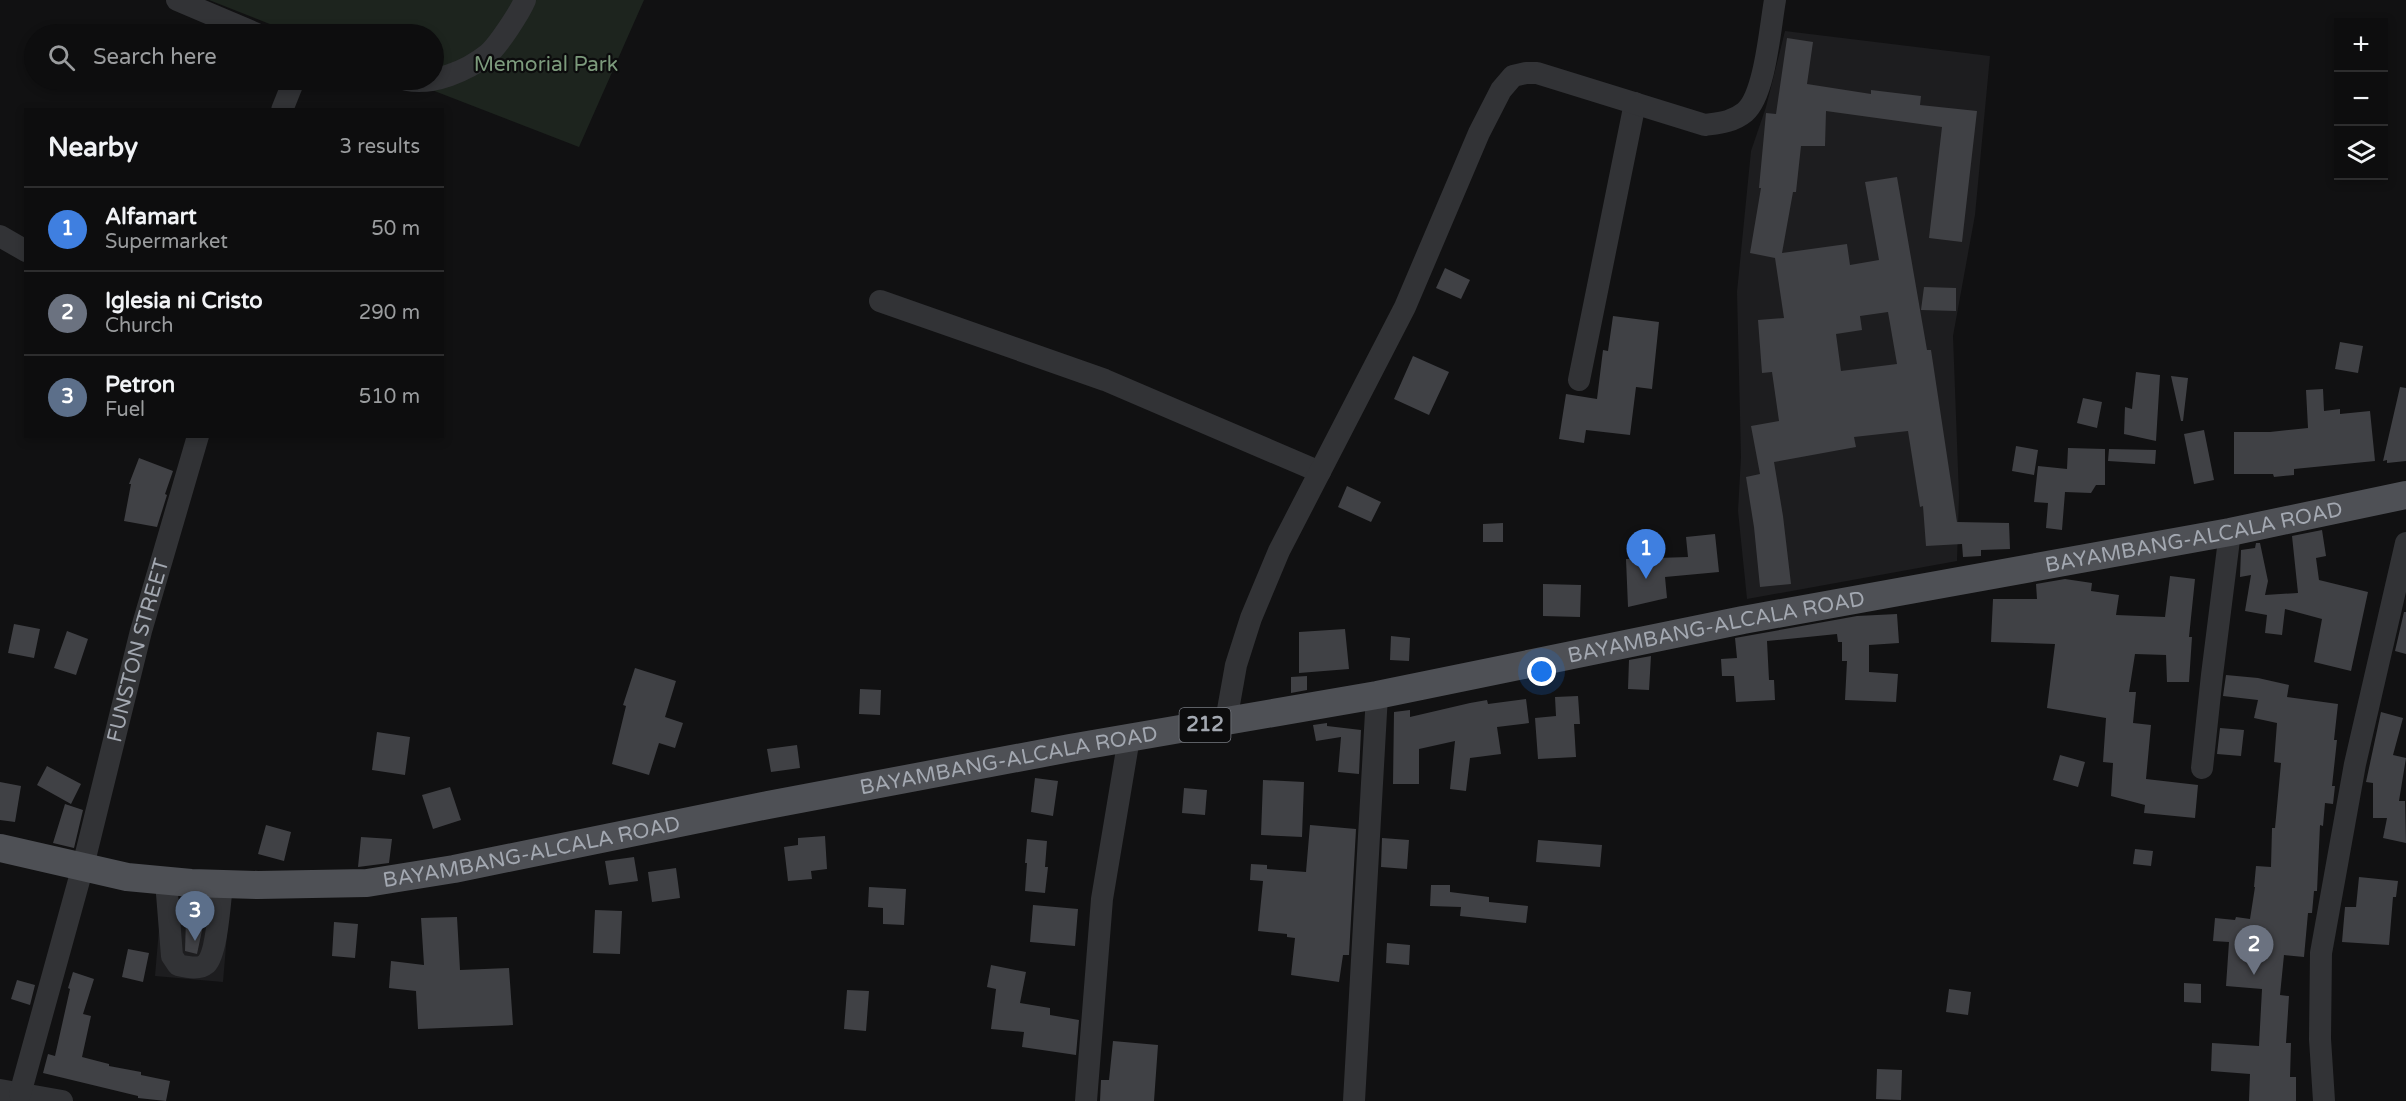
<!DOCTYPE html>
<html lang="en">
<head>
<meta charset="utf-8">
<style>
	:root { --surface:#0d0d0e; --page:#1b1b1c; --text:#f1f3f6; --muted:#9a9c9e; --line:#2d2d2e; --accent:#2563eb }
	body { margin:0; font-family:"Varela Round",sans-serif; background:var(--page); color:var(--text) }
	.controls { position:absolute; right:18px; top:18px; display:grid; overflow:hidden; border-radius:0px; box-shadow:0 3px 9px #0003 }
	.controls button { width:54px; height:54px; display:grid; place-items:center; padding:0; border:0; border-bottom:2px solid var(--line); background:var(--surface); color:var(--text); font:30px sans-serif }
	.you { position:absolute; left:1542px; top:672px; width:21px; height:21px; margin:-15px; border:4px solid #fff; border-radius:50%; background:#1a73e8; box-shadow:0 0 0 9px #1a73e833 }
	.badge { display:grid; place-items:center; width:39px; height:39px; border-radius:50%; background:var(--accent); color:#fff; font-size:20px; font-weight:700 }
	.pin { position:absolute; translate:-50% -50px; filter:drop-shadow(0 2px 3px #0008) }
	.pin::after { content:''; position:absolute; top:32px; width:21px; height:18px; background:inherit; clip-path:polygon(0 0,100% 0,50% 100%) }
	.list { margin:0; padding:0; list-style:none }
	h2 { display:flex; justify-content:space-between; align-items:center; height:78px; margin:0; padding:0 24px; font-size:26px }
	h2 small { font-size:20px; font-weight:400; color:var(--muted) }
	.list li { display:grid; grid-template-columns:39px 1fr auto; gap:18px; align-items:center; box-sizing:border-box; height:84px; padding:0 24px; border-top:2px solid var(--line) }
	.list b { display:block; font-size:22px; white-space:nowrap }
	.list p { margin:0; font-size:20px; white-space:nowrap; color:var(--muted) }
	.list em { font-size:20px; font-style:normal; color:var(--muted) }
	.icon { flex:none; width:33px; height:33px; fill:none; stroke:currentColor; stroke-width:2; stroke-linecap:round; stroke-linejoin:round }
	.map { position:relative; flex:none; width:2406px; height:1101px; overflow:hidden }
	.search { position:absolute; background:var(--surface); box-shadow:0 3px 9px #0003; left:24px; top:24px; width:420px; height:66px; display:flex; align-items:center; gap:15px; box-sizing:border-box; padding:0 21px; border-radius:33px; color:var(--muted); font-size:22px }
	.panel { position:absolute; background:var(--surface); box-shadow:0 3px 9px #0003; left:24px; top:108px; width:420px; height:330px; border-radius:0px }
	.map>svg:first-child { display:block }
</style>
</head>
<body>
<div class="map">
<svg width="2406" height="1101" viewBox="0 0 2406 1101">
	<rect width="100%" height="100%" fill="#111112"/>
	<path fill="#1d1d1f" d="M1785,31L1990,56L1975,215L1953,336L1959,496L1957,561L1747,599L1738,511L1741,457L1737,292L1751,151L1766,107Z
		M161,905L229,911L223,982L155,976Z"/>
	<path fill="#1d241e" d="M209,0H644L579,147L406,80H434V34H295Z"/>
	<path fill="#404145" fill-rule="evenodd" d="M1787,38L1813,42L1807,84L1871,94V90L1921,96L1920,105L1977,111L1962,242L1929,238L1942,127L1826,111L1825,146H1801L1796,192H1793L1782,253L1847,244L1850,265L1879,260L1865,182L1897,177L1927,350H1931L1957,522L2009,523L2010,549L1981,550V556L1963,557L1962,544L1926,546L1923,506L1920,507L1908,431L1854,437L1856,447L1774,462L1783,516L1791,584L1760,587L1754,527L1746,477L1760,474L1751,426L1779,421L1772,372L1762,373L1758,320L1784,318L1775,258L1750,253L1761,188H1759L1766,113L1776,114ZM1888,312L1897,364L1841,371L1836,334L1862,330L1860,316Z
		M1445,268L1470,280L1461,299L1436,288Z
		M1924,287L1956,288V311L1921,310Z
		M1613,316L1659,322L1652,389L1636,387L1630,435L1586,430L1584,443L1559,439L1566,394L1597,399L1603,350L1608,351Z
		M2340,342L2363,346L2358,373L2335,369Z
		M1413,356L1449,372L1429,415L1394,399Z
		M2136,372L2160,375L2156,441L2124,434L2125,407L2132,409Z
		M2171,376L2188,378L2183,421H2181Z
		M2400,387L2406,388V461L2387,463V460L2383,461Z
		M2323,389L2324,411L2340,409V414L2370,411L2375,461L2294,469V475L2274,477L2273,474H2234V432H2270L2308,428L2306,390Z
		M2083,398L2102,402L2097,428L2077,423Z
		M2204,430L2214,480L2194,484L2184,434Z
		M2016,446L2038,450L2034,475L2012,471Z
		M2068,448L2105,449V485H2096L2091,493L2065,492L2062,530L2046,528L2048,503L2034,502L2038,466L2067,469Z
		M2109,449L2156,450L2155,464L2108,461Z
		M139,458L173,471L165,494L167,495L157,527L124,521L131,484H129Z
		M1347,486L1381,502L1371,522L1338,507Z
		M1503,523V542H1483V524Z
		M2322,530L2326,556L2316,558L2319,580L2368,592L2351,671L2314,662L2322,619L2285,609L2282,635L2265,633L2267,615L2245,611L2251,575L2240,577L2241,550L2255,548L2256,543H2260L2268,581L2265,595L2298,593L2292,536Z
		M1715,534L1719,572L1665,577L1667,598L1628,607L1626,559L1688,557L1686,537Z
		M2170,576L2195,579L2189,637H2192L2189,682H2167L2166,655L2135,654L2129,692H2136L2133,723L2151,725L2146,779L2198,785L2195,818L2144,813L2145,805L2111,796L2113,763L2103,762L2106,718L2047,708L2055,644L1991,642L1993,599H2037L2036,584L2065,579L2092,583L2091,591L2119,595L2116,615L2165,617Z
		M1543,584L1581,585L1580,617L1543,616Z
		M2404,612H2406V654L2395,651Z
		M1897,614L1899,643L1869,645V672L1898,674L1896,702L1845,700L1847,661H1842V642H1838L1837,634L1767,641L1769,680H1774L1775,700L1736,702L1734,676H1722L1721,659L1737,658L1735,638L1857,616Z
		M14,624L40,629L34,658L8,653Z
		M1345,629L1349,669L1299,673V632Z
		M67,631L88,639L76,675L54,668Z
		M1391,636L1410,638L1409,661L1390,660Z
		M1651,656L1649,690L1628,689L1629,660Z
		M635,668L676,681L665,717L683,723L675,748L659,743L649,775L612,764L626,706L623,705Z
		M2226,675L2258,678L2289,685L2287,697L2338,704L2334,740H2337L2332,786H2335L2333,804L2325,803L2323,826L2320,825L2317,891H2314L2312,913H2308L2304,957L2284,955L2280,995L2289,996L2286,1043H2291L2290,1077H2296V1101H2249L2250,1074L2211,1071L2212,1043L2259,1046L2262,989L2226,986L2229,942L2213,941L2215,918L2235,920L2236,917L2250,919L2255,887H2254L2256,866L2271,867L2272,828H2275L2281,763L2274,762L2277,723L2254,718L2258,700L2223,696Z
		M1307,676V690L1291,693V677Z
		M860,689L881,690L880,715L859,714Z
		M1578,696L1580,724H1574L1576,757L1538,759L1535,718L1556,716L1555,697Z
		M1526,699L1529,723L1497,727L1501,754L1470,758L1466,791L1450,789L1455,741L1419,749V784H1393L1394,712L1410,710V717L1470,703L1487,700L1488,704Z
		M2381,712L2403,718L2393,755L2406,758L2399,801H2405L2406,843L2383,838L2387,818H2373V783L2366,782Z
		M1327,723V726L1361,730L1359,774L1338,772L1341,737L1316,741L1313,725Z
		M2220,728L2244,730L2241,756L2217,754Z
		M377,732L410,737L405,775L372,770Z
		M797,745L800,768L771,772L767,749Z
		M2060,755L2085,762L2078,787L2053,780Z
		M47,766L81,784L71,804L37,785Z
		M1035,778L1058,781L1053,816L1031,812Z
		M1263,780L1304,782L1302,837L1261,835Z
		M0,782L21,786L15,822L0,820Z
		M450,787L461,820L433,829L422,795Z
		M1184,788L1207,790L1205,815L1182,813Z
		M65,804L83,810L74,848L53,843Z
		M266,825L291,832L284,861L258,854Z
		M1310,825L1356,829L1349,955H1343L1339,982L1291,975L1295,938L1287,937V934L1258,931L1263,881L1250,880L1251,864L1267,865V869L1306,872Z
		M825,836L827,869L811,871L812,879L788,881L784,847L798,845V838Z
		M361,837L392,839L389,863L358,867Z
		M1382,838L1409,840L1407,869L1381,867Z
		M1027,839L1047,841L1045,867H1048L1045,893L1025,891L1027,863H1025Z
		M1538,840L1602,845L1600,867L1536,862Z
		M2135,849L2153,851L2151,866L2133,864Z
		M634,857L638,881L609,885L605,861Z
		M676,868L680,898L652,902L648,872Z
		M2359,877L2398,881L2396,897H2393L2389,945L2342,942L2345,907H2356Z
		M1431,885H1450V892L1489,897V902L1528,906L1526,923L1460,916L1461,907L1430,906Z
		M869,887L906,889L904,925L883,924V908L868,907Z
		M1033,905L1078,909L1075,946L1030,942Z
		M595,910L622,911L620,954L593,953Z
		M457,917L460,970L509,968L513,1025L418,1029L416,991L389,988L391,961L424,965L421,918Z
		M186,919L204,921L197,954L185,951Z
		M334,922L358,924L355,958L332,956Z
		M1387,943L1410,945L1409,965L1386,963Z
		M128,949L149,953L143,982L122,977Z
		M991,965L1026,972L1020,1003L1050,1008V1015L1079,1020L1076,1055L1022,1047L1024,1032L991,1029L996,989L987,987Z
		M73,972L94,979L83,1014L91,1016L82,1057L109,1064V1066L141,1072V1075L170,1081L166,1101L138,1098V1096L43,1073L48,1054L55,1056L70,989L68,988Z
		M17,980L35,985L30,1005L11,999Z
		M2184,983L2201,984V1003L2184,1002Z
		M1949,989L1971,992L1968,1015L1946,1012Z
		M847,990L869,991L866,1031L844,1029Z
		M1113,1041L1158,1045L1154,1101H1100L1101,1080H1109Z
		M1877,1069L1902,1070L1901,1100L1876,1099Z"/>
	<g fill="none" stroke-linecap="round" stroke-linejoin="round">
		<g stroke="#323336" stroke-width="22">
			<path d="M177,0L257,34"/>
			<path d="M407,80C433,85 467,71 488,54C498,46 520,12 525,0"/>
			<path d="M282,110L294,80"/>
			<path d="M0,236L26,251"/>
			<path d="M880,301L1105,380L1320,472"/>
			<path d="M1579,380L1635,103"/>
			<path d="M1226,721L1236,665L1251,618L1279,551L1405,307L1479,133L1501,90L1513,76L1526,73H1537L1705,125C1719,123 1733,122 1745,112C1765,95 1770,28 1775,0"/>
			<path d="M2202,768L2212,675L2230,532"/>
			<path d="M166,881L172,956L178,965C187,967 199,970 206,964C217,954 220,900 222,884"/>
			<path d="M0,1090L62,1101"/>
			<path id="s1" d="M20,1094L83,866L141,631L198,436"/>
			<path d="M1086,1101L1102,899L1129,738"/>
			<path d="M1354,1101L1377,695"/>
			<path d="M2324,1101L2320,1039L2321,953L2355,764L2406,543"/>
		</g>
		<path stroke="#4e5055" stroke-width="28" id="s2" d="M0,848L127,877L191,883L258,885L367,883L454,869L768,805L1070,748L1377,695L1743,620L2230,532L2406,495"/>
	</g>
	<g text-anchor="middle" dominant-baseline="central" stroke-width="4.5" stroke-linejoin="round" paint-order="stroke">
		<rect fill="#0c0c0d" stroke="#767980" stroke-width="1.5" x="1179.5" y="708" width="51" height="34" rx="4.5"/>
		<g font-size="20" font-weight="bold" fill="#a3a8b1">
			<text x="1205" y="725">212</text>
		</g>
		<g font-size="21" fill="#7c9a7c" stroke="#0c0c0d">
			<text x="546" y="64">Memorial Park</text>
		</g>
		<g font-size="21" fill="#a3a8b1" stroke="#0c0c0d">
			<text stroke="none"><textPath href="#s2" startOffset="2230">BAYAMBANG-ALCALA ROAD</textPath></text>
			<text stroke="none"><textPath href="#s2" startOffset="1744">BAYAMBANG-ALCALA ROAD</textPath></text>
			<text stroke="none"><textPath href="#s1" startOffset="459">FUNSTON STREET</textPath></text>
			<text stroke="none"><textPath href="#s2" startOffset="1024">BAYAMBANG-ALCALA ROAD</textPath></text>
			<text stroke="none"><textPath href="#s2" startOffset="538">BAYAMBANG-ALCALA ROAD</textPath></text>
		</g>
	</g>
</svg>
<div class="controls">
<button>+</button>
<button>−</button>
<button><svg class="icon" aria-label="layers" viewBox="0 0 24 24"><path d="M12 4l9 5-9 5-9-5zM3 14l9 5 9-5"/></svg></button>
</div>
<div class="you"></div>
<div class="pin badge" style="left:1646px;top:579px;background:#3f7fe0">1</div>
<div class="pin badge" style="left:2254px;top:975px;background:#6b7280">2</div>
<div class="pin badge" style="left:195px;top:941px;background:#5c6f8a">3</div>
<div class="search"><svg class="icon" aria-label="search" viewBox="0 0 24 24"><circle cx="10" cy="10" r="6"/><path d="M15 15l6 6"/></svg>Search here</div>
<section class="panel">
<h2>Nearby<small>3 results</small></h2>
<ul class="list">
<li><span class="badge" style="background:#3f7fe0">1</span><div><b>Alfamart</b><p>Supermarket</p></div><em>50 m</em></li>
<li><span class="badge" style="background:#6b7280">2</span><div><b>Iglesia ni Cristo</b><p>Church</p></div><em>290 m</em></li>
<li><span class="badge" style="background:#5c6f8a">3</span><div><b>Petron</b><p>Fuel</p></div><em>510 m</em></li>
</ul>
</section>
</div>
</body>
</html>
